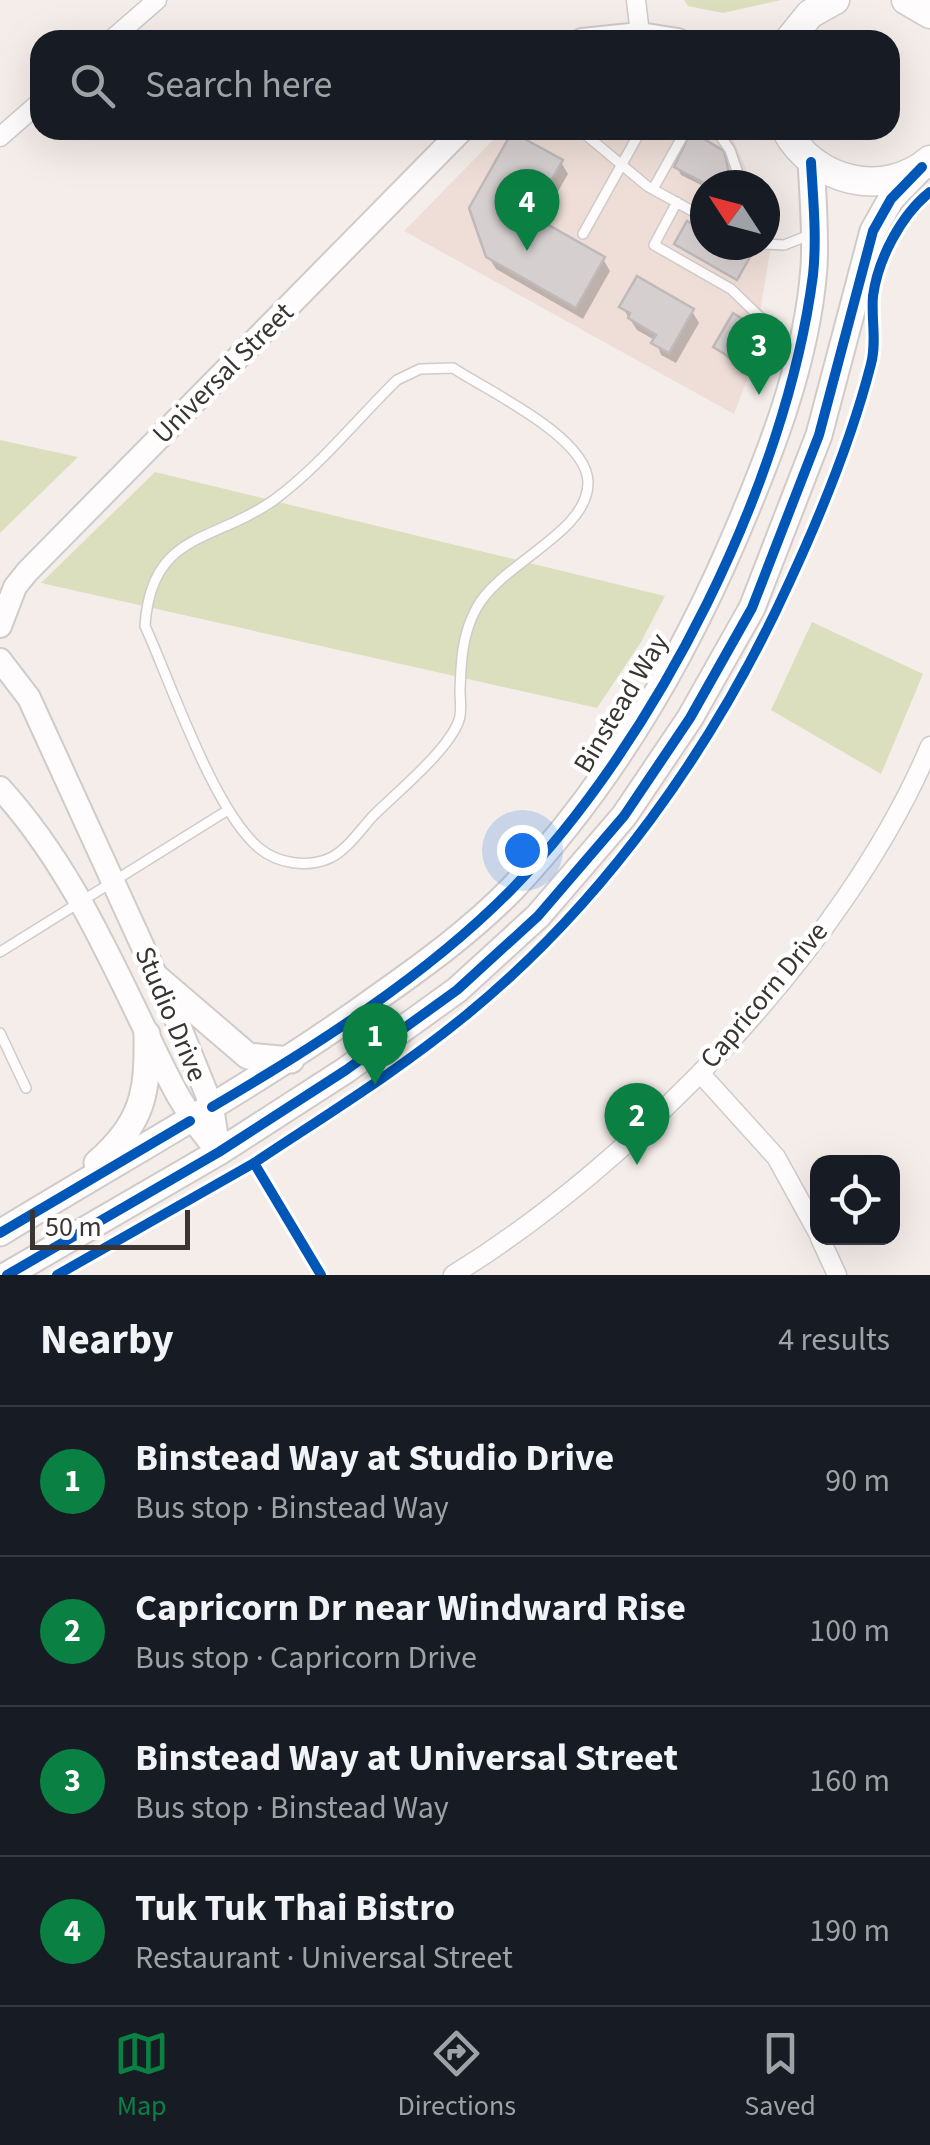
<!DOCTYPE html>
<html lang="en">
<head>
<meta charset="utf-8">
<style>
	:root { --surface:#171b24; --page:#242831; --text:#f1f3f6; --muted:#9ea1a6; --line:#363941; --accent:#0b8043 }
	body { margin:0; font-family:"Source Sans 3",sans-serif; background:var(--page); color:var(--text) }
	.controls { position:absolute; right:30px; bottom:30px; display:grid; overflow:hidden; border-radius:20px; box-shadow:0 10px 40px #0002 }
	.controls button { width:90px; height:90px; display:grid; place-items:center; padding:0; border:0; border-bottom:2px solid var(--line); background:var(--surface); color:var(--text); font:50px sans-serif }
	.compass { position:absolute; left:690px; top:170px; width:90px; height:90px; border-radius:50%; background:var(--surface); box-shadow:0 10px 40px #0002; rotate:306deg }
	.scale { position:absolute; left:30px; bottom:25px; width:160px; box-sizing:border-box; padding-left:10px; border:5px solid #3a3532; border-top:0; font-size:28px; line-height:35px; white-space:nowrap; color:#3a3532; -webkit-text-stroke:8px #fff; paint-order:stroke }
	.you { position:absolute; left:522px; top:850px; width:35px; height:35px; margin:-25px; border:8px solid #fff; border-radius:50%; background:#1a73e8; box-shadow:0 0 0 15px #1a73e833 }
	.badge { display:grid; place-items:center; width:65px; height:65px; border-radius:50%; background:var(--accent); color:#fff; font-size:32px; font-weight:700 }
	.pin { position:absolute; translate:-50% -82px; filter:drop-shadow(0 2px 5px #0008) }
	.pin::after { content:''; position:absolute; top:52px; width:35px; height:30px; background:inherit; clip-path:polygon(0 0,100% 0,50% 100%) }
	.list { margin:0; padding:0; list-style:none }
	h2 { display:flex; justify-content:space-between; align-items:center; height:130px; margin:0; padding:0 40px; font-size:42px }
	h2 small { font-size:32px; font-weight:400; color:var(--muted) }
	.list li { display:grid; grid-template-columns:65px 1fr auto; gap:30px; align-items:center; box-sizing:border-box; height:150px; padding:0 40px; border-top:2px solid var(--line) }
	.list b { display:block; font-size:38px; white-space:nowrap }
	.list p { margin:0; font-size:32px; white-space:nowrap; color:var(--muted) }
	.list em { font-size:32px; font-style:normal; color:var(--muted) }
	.icon { flex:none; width:55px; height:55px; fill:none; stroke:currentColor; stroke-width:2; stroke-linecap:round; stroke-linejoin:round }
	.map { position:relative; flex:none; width:930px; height:1275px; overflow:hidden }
	.search { position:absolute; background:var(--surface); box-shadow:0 10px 40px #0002; left:30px; right:30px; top:30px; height:110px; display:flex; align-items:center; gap:25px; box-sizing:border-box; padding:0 35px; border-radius:30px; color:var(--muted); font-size:38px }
	.sheet { height:730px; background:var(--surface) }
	nav { display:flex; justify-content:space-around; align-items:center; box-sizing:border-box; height:140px; border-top:2px solid var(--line); background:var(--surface); font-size:28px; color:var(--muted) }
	nav a { display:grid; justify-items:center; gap:5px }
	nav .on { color:var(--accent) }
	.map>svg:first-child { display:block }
</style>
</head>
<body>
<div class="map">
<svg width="930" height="1275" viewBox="0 0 930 1275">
	<rect width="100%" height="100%" fill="#f5edea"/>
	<path fill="#eeded7" d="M503,130H729L753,185H705V245H765V214L773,234L750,372L734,414L404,231Z"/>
	<path fill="#dcdfbd" d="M684,0H781L723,13L688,6Z
		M0,440L78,457L0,533Z
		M155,472L665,596L641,642L597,708L41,583Z
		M812,622L923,674L881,774L771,710Z"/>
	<path fill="#0003" d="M722,153L732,185L705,187L681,175L677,167Z
		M561,162L568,174L540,223L603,259L610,271L583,319L496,269L488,256Z
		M705,234V245H724L748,259L738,281L679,247Z
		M622,307L692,311L699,323L676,363L661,355L656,341L637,330Z
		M745,323L750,331L732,362L716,347Z"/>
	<path fill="#d6cfd0" stroke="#bfb9b9" stroke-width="2.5" d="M691,131L724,151L732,185H708L674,167Z
		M512,132L563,160L531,215L605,257L576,308L486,257L469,208Z
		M687,221L705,231V245H729L750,257L737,280L674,244Z
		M637,276L694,309L669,353L651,343L656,335L628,318L630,313L619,307Z
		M733,313L747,322L728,356L713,347Z"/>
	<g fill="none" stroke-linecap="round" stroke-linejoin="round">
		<defs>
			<path id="service" d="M580,130L647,186L705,218
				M716,130L730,150L742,185
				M653,189L686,130
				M677,202L654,245L731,289L767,324
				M583,234L641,130
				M765,244L784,245L812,234
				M453,368C488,391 587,437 588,482C589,533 500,563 476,609C462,635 461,661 460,690C460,698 462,712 459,720C449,750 396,793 373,816C361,829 346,851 330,858C308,868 278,864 259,848C213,809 171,683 145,626C151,531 214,543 274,500C319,467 357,419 397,380L420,369Z
				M0,952L228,810
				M0,1033L26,1088"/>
			<path id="minor" d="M636,0L640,34
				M111,40L157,0
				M0,137L40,102
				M700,1073L776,1157L818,1233
				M820,1238L837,1275
				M453,1275C636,1162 846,946 930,746"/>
			<path id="tertiary" d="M582,40L640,34L678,40
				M0,626L15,587L27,572L462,130
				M0,660L29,698L180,1028L212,1107L219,1152
				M0,788C61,855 99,934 138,1015C162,1064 181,1112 219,1152"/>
			<path id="secondary" d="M157,978L248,1056L291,1060
				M97,1163C143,1123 148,1093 147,1034
				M0,1233C127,1155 257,1085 377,998C424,965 472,930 512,889C608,787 678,669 733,541C770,455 807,362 814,267C816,232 813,197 811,162
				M7,1275L219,1152L346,1070L457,990L538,916L624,816L690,718L752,608L819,435L873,231L891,199L921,168"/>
			<path id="primary" d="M906,0L930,14
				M789,40L810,14L835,0
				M786,130C814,182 884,199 930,160"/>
		</defs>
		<use href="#service" stroke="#d0cbc8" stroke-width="12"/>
		<use href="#minor" stroke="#d0cbc8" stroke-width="21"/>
		<use href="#tertiary" stroke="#d0cbc8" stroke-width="26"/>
		<use href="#secondary" stroke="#d0cbc8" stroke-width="29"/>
		<use href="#primary" stroke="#d0cbc8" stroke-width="31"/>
		<use href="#service" stroke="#fefcfc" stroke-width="9"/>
		<use href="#minor" stroke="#fefcfc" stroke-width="18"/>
		<use href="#tertiary" stroke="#fefcfc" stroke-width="22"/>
		<use href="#secondary" stroke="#fefcfc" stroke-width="25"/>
		<use href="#primary" stroke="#fefcfc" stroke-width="28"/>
		<defs>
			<path id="cycleway" d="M212,1107C316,1046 426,976 511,890C657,740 786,483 813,275C817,237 813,199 811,162
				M0,1233L190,1121
				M7,1275L219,1152L346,1070L457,990L538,916L624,816L690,718L752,608L819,435L873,231L891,199L922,167
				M57,1275L254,1163
				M321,1275L254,1163C326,1115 398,1071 465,1016C604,903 715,746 789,583C821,514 852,438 871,364C877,342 871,318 873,296C878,259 901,215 930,192"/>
		</defs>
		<use href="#cycleway" stroke="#fff" stroke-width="16"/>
		<use href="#cycleway" stroke="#0057b8" stroke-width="10"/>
	</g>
	<g text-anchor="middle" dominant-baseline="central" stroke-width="9" stroke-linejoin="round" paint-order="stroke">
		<g font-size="28" fill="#3a3532" stroke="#fff">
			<text transform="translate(223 373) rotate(-45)">Universal Street</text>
			<text transform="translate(621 703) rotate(-59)">Binstead Way</text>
			<text transform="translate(764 995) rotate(-50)">Capricorn Drive</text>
			<text transform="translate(171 1014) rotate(67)">Studio Drive</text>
		</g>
	</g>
</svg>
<div class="controls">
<button><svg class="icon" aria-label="locate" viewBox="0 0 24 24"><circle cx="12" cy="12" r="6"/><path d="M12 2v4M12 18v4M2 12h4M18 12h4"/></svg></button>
</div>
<svg class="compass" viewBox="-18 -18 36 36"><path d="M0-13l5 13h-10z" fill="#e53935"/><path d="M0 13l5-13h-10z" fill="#9ea1a6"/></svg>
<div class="scale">50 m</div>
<div class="you"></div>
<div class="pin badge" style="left:375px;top:1085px">1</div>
<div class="pin badge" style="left:637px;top:1165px">2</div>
<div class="pin badge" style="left:759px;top:395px">3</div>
<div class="pin badge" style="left:527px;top:251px">4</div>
<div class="search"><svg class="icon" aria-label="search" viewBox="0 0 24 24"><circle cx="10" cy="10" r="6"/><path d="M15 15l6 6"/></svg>Search here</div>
</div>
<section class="sheet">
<h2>Nearby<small>4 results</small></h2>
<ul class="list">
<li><span class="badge">1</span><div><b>Binstead Way at Studio Drive</b><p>Bus stop · Binstead Way</p></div><em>90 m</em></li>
<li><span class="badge">2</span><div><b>Capricorn Dr near Windward Rise</b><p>Bus stop · Capricorn Drive</p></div><em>100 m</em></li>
<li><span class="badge">3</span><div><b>Binstead Way at Universal Street</b><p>Bus stop · Binstead Way</p></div><em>160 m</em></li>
<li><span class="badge">4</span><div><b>Tuk Tuk Thai Bistro</b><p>Restaurant · Universal Street</p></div><em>190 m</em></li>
</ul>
</section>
<nav>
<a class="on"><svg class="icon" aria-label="map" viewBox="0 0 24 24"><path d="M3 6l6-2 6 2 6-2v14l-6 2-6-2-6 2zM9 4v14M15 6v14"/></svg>Map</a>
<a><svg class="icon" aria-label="directions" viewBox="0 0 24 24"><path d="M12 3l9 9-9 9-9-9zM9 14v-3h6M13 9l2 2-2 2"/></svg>Directions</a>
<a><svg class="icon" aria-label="saved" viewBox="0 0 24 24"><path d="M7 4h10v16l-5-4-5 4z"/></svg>Saved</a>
</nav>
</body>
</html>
